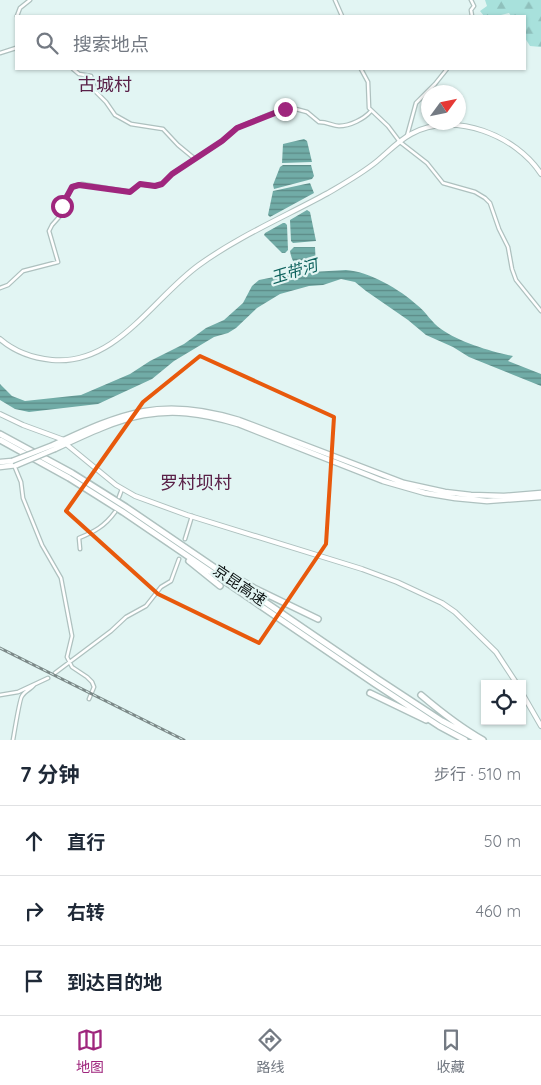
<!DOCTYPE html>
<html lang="zh">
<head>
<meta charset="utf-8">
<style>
	:root { --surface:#fff; --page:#f2f2f3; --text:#1f2937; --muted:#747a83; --line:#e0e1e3; --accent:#9f267d }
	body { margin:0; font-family:Quicksand,"Noto Sans SC",sans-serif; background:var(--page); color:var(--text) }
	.controls { position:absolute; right:15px; bottom:15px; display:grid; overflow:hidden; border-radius:0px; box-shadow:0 1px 4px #0004 }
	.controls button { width:45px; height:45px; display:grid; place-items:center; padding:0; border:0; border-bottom:1px solid var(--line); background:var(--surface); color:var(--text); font:25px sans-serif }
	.compass { position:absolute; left:421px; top:85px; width:45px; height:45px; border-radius:50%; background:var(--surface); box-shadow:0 1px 4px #0004; rotate:57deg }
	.stop { position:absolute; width:15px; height:15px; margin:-11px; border:4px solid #9f267d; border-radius:50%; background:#fff }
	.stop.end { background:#9f267d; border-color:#fff; box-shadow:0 1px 5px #0008 }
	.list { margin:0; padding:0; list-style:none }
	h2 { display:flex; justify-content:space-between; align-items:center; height:65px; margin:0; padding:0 20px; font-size:21px }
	h2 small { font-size:16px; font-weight:400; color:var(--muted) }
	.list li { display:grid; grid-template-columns:32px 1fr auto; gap:15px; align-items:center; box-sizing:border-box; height:70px; padding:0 20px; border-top:1px solid var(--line) }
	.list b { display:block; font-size:19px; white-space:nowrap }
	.list em { font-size:16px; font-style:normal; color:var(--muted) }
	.icon { flex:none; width:28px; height:28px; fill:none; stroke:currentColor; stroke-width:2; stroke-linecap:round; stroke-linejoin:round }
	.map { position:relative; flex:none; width:541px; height:740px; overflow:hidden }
	.search { position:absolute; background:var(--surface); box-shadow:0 1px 4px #0004; left:15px; right:15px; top:15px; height:55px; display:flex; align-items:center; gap:12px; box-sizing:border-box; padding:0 18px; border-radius:0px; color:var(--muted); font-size:19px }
	.sheet { height:275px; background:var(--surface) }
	nav { display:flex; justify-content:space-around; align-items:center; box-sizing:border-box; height:70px; border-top:1px solid var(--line); background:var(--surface); font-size:14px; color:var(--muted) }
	nav a { display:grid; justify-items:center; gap:2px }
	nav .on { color:var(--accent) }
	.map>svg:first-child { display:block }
</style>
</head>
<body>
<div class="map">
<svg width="541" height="740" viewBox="0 0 541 740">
	<defs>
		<pattern id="forest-firs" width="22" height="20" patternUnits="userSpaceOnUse" patternTransform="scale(1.25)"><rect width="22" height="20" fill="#a8e1dc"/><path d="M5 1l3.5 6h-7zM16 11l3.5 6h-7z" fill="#8fc0bc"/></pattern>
		<pattern id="water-rules" width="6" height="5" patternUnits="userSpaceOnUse" patternTransform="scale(1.25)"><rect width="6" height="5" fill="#71aca7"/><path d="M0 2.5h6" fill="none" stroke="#5b8a86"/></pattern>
	</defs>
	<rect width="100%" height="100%" fill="#e2f5f3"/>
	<path fill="url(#forest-firs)" d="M485,0H541V47L530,46L525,38V16H511L509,13L497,16H484L480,11L487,6Z"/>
	<path fill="url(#water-rules)" d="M304,139L307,141L312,162L282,163L283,144Z
		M283,165H311L314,176L312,179L274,189L273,185L280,167Z
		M310,183L314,193L270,217L268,215L273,191Z
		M307,210L310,212L316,241L293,243L291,241L290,220Z
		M283,223H285L287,225L288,250L285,253H282L264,235L265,233Z
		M294,247H315L316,267C300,269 293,268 290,251Z
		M346,270C368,271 401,290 417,305C426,312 432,323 441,329C459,342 492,352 513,356L508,361L541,374V386L469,357L453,347L426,335L408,320L366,291L355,282L341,279L323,285L309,286L280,294L257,308L236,328L228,333L214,337L174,361L152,379L98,404L29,412L15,409L0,400V384L12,396L25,401L81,395L130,374L150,361L184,344L206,328L224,320L243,303L252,286L259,280L294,273Z"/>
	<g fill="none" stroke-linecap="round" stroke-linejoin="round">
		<defs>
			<path id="minor" d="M335,0L342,16
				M471,0L474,6L471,10L472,16
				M17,16L20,8L30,0
				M0,53L16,48
				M73,69L79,74L91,76L96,92L106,102L115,115L131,124L163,129L178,145L195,159
				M361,69L368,82L369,108L388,126L400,142L427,163L443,183L475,192L485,198L490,203L499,229L508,247L512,269L516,280L541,311
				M407,136L416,103L435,84L447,69
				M0,288L8,285L23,271L58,262L49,231L52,225L60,216L64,199L74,186L82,184L130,192L140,184L155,186L162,184L172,174L222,141L237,128L270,114L285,109L292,108L307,112L319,122C328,122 333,126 339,126C350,126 364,119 371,111
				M14,465L21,482L23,498L42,545L61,578L72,636L67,657L72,667L87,677L92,682L94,687L89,699
				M119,497L122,489
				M185,539L192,516
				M80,549L79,538C94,532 105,526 115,512
				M55,673L111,631L126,617L146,606L161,587L171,581L179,559
				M0,695L18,692L48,678
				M13,740C14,734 20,698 22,696C25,691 31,689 34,685"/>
			<path id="tertiary" d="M0,339C15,352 32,358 52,360C116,366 153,298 199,265C239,236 286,216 328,193C345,183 361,174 376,162C387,153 398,141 411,134C454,110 517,136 541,174
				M0,414L23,425L64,440
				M66,444L116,485L135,496L187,515L362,569L397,582L442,603L455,612L496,652L517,684
				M522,693L541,726"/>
			<path id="primary" d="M53,445C123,412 162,396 239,420L404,483L445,492L471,495L504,496L541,493
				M55,449C125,416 161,400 238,424L383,481L425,493L455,498L487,501L541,497
				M0,462L12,461
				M0,467L17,465"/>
			<path id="motorway" d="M0,434L72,473L126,507L378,679L442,721L478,740
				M0,440L69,478L123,512L375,684L439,726L465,740
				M189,561L220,586
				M221,569L254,588L318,619
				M370,693L426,720
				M421,695C441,712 460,727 483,740"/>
		</defs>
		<use href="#minor" stroke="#aec1bf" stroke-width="5"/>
		<use href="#tertiary" stroke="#aec1bf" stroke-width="6"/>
		<use href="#primary" stroke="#aec1bf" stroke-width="7"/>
		<use href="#motorway" stroke="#aec1bf" stroke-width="8"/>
		<use href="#minor" stroke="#fff" stroke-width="2.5"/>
		<use href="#tertiary" stroke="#fff" stroke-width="4"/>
		<use href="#primary" stroke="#fff" stroke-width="4.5"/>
		<use href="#motorway" stroke="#fff" stroke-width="5"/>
		<defs>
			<path id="rail" d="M0,648L184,740"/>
		</defs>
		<use href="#rail" stroke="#7c8988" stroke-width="3"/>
		<use href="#rail" stroke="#e2f5f3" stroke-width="1" stroke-dasharray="4" stroke-linecap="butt"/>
		<defs>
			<path id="primary-bridge" d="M12,461L53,445
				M17,465L55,449"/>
		</defs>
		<use href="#primary-bridge" stroke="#aec1bf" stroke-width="7" stroke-linecap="butt"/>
		<use href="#primary-bridge" stroke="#fff" stroke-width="4.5"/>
	</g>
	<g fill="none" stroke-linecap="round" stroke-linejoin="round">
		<path stroke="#9f267d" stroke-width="6" d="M62,206L72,187L79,185L130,192L140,184L155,186L162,184L172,174L222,141L237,128L285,109"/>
	</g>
	<path fill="none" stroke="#e8590c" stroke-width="4" stroke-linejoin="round" d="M200,356L334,417L326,544L259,643L158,594L66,511L143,402Z"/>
	<g text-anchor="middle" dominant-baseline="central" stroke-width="4.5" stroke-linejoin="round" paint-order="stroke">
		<g font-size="15" fill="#090f0f" stroke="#e2f5f3">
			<text transform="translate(240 585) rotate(34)">京昆高速</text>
		</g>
		<g font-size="16" font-style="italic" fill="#0e625d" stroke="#e2f5f3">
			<text transform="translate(294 271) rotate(-17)">玉带河</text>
		</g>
		<g font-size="18" fill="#5a2048" stroke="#e2f5f3">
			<text x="105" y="84">古城村</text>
			<text x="196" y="482">罗村坝村</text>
		</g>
	</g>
</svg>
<div class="controls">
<button><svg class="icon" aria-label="locate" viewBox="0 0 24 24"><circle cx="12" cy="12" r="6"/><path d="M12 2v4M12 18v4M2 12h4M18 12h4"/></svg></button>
</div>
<svg class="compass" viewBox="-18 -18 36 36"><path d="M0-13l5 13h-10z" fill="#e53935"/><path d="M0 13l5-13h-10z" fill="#747a83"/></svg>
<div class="stop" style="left:62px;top:206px"></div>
<div class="stop end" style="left:285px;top:109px"></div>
<div class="search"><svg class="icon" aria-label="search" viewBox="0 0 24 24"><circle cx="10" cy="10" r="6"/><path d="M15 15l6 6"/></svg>搜索地点</div>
</div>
<section class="sheet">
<h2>7 分钟<small>步行 · 510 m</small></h2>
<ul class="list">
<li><svg class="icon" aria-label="ahead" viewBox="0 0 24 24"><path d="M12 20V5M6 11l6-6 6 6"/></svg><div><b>直行</b></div><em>50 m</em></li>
<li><svg class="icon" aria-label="right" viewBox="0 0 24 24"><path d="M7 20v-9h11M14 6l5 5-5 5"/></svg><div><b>右转</b></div><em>460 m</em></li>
<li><svg class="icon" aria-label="arrive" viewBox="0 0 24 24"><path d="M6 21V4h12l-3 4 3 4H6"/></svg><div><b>到达目的地</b></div></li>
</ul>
</section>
<nav>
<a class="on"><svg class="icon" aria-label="map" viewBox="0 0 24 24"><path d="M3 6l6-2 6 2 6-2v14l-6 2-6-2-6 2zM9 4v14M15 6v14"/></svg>地图</a>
<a><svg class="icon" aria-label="directions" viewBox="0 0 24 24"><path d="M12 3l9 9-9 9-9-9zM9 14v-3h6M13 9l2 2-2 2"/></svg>路线</a>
<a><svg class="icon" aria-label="saved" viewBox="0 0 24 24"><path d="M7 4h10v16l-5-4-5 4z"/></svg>收藏</a>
</nav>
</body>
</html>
